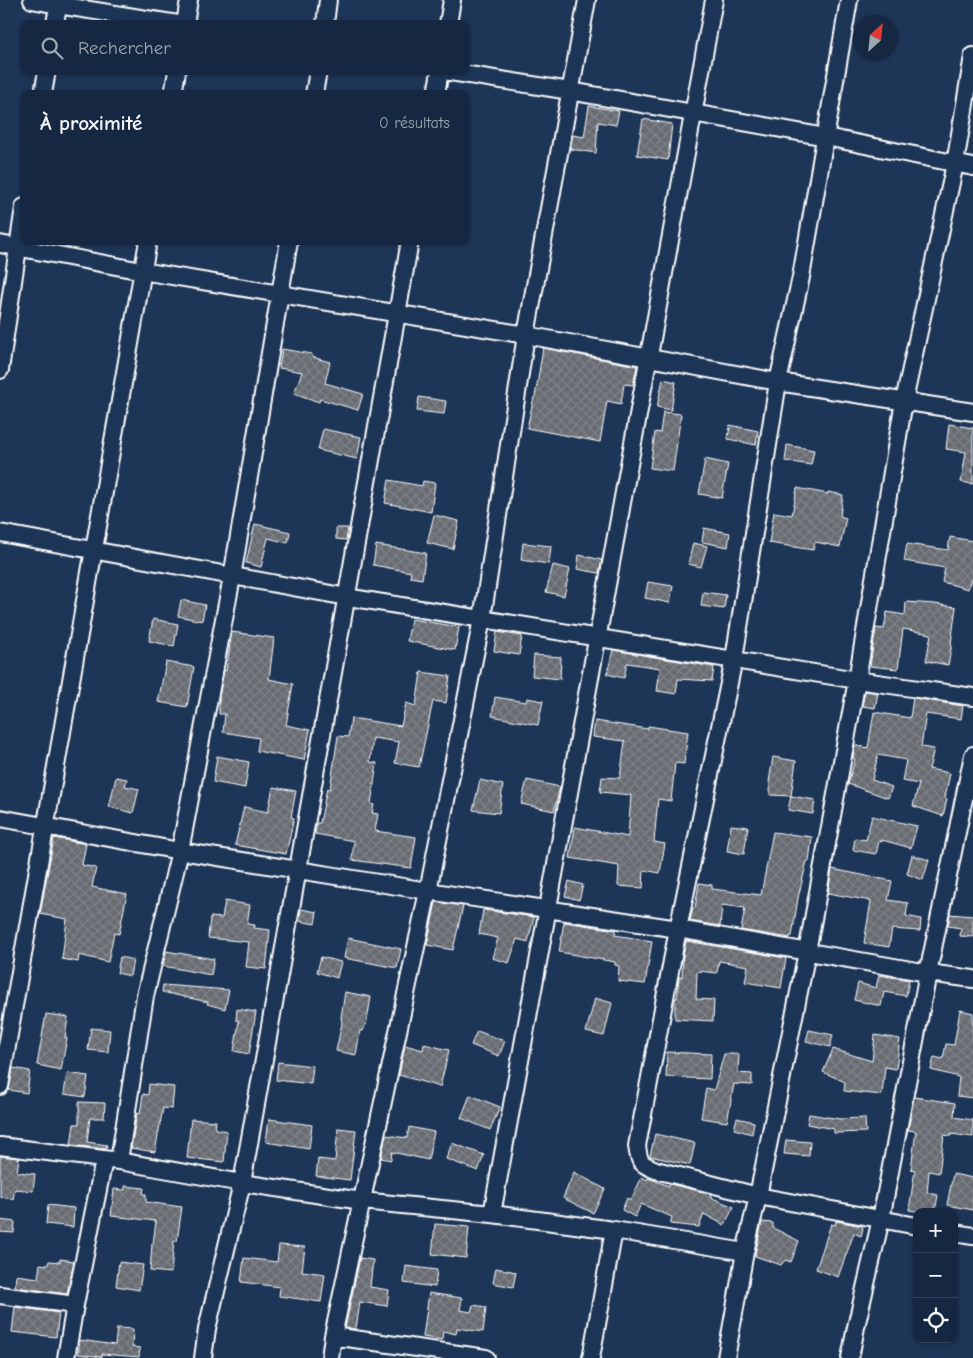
<!DOCTYPE html>
<html lang="fr">
<head>
<meta charset="utf-8">
<style>
	:root { --surface:#162841; --page:#1f3048; --text:#f1f3f6; --muted:#9ea6b1; --line:#35445a }
	body { margin:0; font-family:"Comic Neue",sans-serif; background:var(--page); color:var(--text) }
	.controls { position:absolute; right:15px; bottom:15px; display:grid; overflow:hidden; border-radius:10px; box-shadow:0 1px 4px #0004 }
	.controls button { width:45px; height:45px; display:grid; place-items:center; padding:0; border:0; border-bottom:1px solid var(--line); background:var(--surface); color:var(--text); font:25px sans-serif }
	.compass { position:absolute; left:853px; top:15px; width:45px; height:45px; border-radius:50%; background:var(--surface); box-shadow:0 1px 4px #0004; rotate:27deg }
	.list { margin:0; padding:0; list-style:none }
	h2 { display:flex; justify-content:space-between; align-items:center; height:65px; margin:0; padding:0 20px; font-size:21px }
	h2 small { font-size:16px; font-weight:400; color:var(--muted) }
	.icon { flex:none; width:28px; height:28px; fill:none; stroke:currentColor; stroke-width:2; stroke-linecap:round; stroke-linejoin:round }
	.map { position:relative; flex:none; width:973px; height:1358px; overflow:hidden }
	.search { position:absolute; background:var(--surface); box-shadow:0 1px 4px #0004; left:20px; top:20px; width:450px; height:55px; display:flex; align-items:center; gap:12px; box-sizing:border-box; padding:0 18px; border-radius:10px; color:var(--muted); font-size:19px }
	.panel { position:absolute; background:var(--surface); box-shadow:0 1px 4px #0004; left:20px; top:90px; width:450px; height:155px; border-radius:10px }
	.map>svg:first-child { display:block }
</style>
</head>
<body>
<div class="map">
<svg width="973" height="1358" viewBox="0 0 973 1358">
	<defs>
		<pattern id="building-cross-hatch" width="8" height="8" patternUnits="userSpaceOnUse" patternTransform="scale(1.25)"><rect width="8" height="8" fill="#676c72"/><path d="M0 0l8 8M0 8l8-8" fill="none" stroke="#7e8287"/></pattern>
	</defs>
	<rect width="100%" height="100%" fill="#1d3557"/>
	<filter id="ink" filterUnits="userSpaceOnUse"><feTurbulence type="fractalNoise" baseFrequency=".02" numOctaves="2"/><feDisplacementMap in="SourceGraphic" scale="10" xChannelSelector="R" yChannelSelector="G"/><feConvolveMatrix kernelMatrix="1 2 1 2 8 2 1 2 1" color-interpolation-filters="sRGB"/></filter>
	<g filter="url(#ink)">
		<path fill="url(#building-cross-hatch)" stroke="#fff" d="M589,106L619,111L616,125L598,122L596,153L570,149L573,135L584,137Z
			M643,119L672,124L668,160L637,155Z
			M543,348L637,366L633,385L624,384L621,404L607,401L600,442L527,428L534,397H535Z
			M282,349L312,354V357L330,362L325,383L363,394L358,410L320,399L319,402L294,393L302,372L279,368Z
			M663,379L676,382L671,410L657,407Z
			M419,397L446,401L444,414L417,411Z
			M663,412L681,414L673,471L650,468L655,432L660,433Z
			M949,424L973,428V484L961,482L966,452L946,449Z
			M730,425L758,431L756,445L728,439Z
			M323,429L361,437L357,459L318,450Z
			M787,445L814,450L811,465L785,461Z
			M705,459L728,464L722,498L699,494Z
			M389,480L422,486L423,481L435,483L431,512L385,503Z
			M797,488L828,494V492L843,495L840,516L846,518L840,547L815,542L813,550L769,543L774,512L792,515Z
			M434,515L459,521L453,549L427,543Z
			M255,524L290,532L288,543L268,538L261,567L246,563Z
			M336,528H348L346,540L336,539Z
			M704,528L730,533L728,547L702,542Z
			M950,537L973,541V572L968,589L942,582L945,568L904,561L907,544L948,550Z
			M523,543L551,546L549,564L521,560Z
			M693,543L707,546L701,567L688,564Z
			M376,545L426,553L422,579L410,577L411,572L373,565Z
			M579,555L602,560L599,573L577,569Z
			M553,565L570,569L564,596L546,592Z
			M648,582L673,586L670,603L645,598Z
			M703,592L726,595L724,609L701,606Z
			M181,600L205,605L202,621L178,616Z
			M906,602L935,604L956,607L951,644H952L948,665L926,661L931,634L903,629L898,669L870,666L876,628L884,629L887,612L905,615Z
			M153,619L178,624L174,646L149,641Z
			M411,619L459,627L455,650L407,641Z
			M232,632L274,638L269,679L293,684L286,725L310,730L304,760L257,751L259,738L223,732L225,714H219V697L224,670L226,671Z
			M497,632L522,636L519,655L494,651Z
			M613,650L714,667L712,681L678,679L676,694L657,691L660,668L627,663L624,678L607,674Z
			M534,655L561,657L560,679L532,676Z
			M166,662L194,667L187,707L158,702Z
			M421,672L450,676L446,703L433,701L419,767L395,763L399,742L373,738L370,762L377,763L371,804L374,805L372,813L378,814L375,831L416,837L411,868L352,860L354,841L315,834L317,823H320L327,788L330,789L338,736L348,737L351,718L401,726L406,703L416,706Z
			M865,691L878,693L875,708L862,706Z
			M495,697L526,702L527,698L543,701L538,725L492,716Z
			M913,698L963,706L961,719L926,714L921,747L934,749L929,769L950,773L945,798L947,799L943,816L913,806L919,784L902,781L906,760L878,755L872,780L892,787L888,798L848,784L855,759L853,758L855,745L868,748L874,712L910,718Z
			M595,721L648,729V726L688,732L684,764L675,763L671,801L658,799L654,842L665,844L660,873L644,870L643,888L618,886L619,866L570,858L575,827L628,837L631,795L600,792L602,777L620,778L625,741L593,737Z
			M217,756L249,762L245,788L213,782Z
			M773,757L796,761L791,796L815,800L813,814L788,810L791,796L770,795V782H769Z
			M116,777L127,779L125,786L139,789L133,813L109,807Z
			M480,780L503,785L499,813L473,810Z
			M527,780L560,787L554,811L521,804Z
			M273,787L296,791L291,817L294,818L286,854L235,845L244,807L268,812Z
			M872,816L917,826L911,848L882,840V842L879,841L876,854L853,850L855,838L866,840Z
			M731,825L748,827L744,854L727,851Z
			M773,832L812,837L809,862L807,861L798,898L792,936H790V938L741,930L745,908L722,905L720,926L690,921L693,908H695L699,883L712,885V889L761,895Z
			M54,838L86,844L82,865L96,868L92,887L127,894L119,934L114,933L108,962L79,955L78,962L62,959L67,919L40,914Z
			M912,855L929,860L923,880L907,874Z
			M832,869L892,881L888,900L908,903L906,916L921,919L920,931L892,929L889,947L864,943L871,901L828,893Z
			M569,881L583,885L579,900L565,896Z
			M225,901L250,905L247,924L255,925L254,928L270,930L266,969L246,967L249,942L208,938L210,917L222,918Z
			M436,902L463,906L453,950L427,945Z
			M301,909L317,912L315,924L299,921Z
			M483,910L534,917L528,942L517,939L509,963L492,958L498,938L479,934Z
			M950,914L973,916V937L960,936L961,928L948,926Z
			M564,922L616,930L615,935L652,941L645,984L618,981L619,966L615,965V962L559,952Z
			M348,938L401,949L397,968L344,958Z
			M686,941L786,958L781,988L745,982L748,966L719,961L717,973L699,971L698,972H697L696,999L714,1000L713,1021L675,1019V998H677L679,977H682L683,956Z
			M166,951L214,959L211,975L163,966Z
			M120,957L133,960L130,976L117,973Z
			M321,957L341,962L337,978L317,972Z
			M879,975L909,980L906,996L884,992L881,1006L854,1000L858,983L876,988Z
			M163,985L229,990L225,1009L207,1004L208,1002L162,992Z
			M345,992L371,997L367,1021L363,1031H360L356,1055L336,1051L342,1023L341,1017Z
			M595,998L612,1003L604,1036L586,1032Z
			M237,1009L256,1012L249,1054L234,1051L239,1021L236,1020Z
			M960,1010L973,1013V1098L957,1096L959,1077L931,1070L934,1057L943,1059L946,1044L954,1045Z
			M46,1014L68,1017L65,1038H67L61,1070L37,1065Z
			M91,1028L110,1030L108,1052L88,1050Z
			M809,1030L833,1035L830,1047L806,1041Z
			M477,1031L505,1041L499,1056L471,1045Z
			M875,1035L900,1039L896,1069L885,1067L882,1095L844,1091L845,1082L823,1072L833,1049L872,1061Z
			M424,1044L449,1050L440,1087L399,1075L405,1045L423,1050Z
			M667,1052L711,1054L710,1079L666,1077Z
			M724,1054H739L738,1073L752,1074V1085L734,1084L727,1122L701,1118L706,1088L714,1090Z
			M278,1062L313,1066L311,1084L276,1080Z
			M13,1068L30,1071L27,1093L9,1090Z
			M67,1073L88,1076L85,1097L64,1094Z
			M149,1084L174,1087L172,1109L163,1108L155,1152L131,1148L137,1113L140,1114L143,1094L148,1095Z
			M470,1095L500,1107L490,1130L461,1118Z
			M914,1097L955,1103L954,1117L973,1120V1137L951,1134V1136L944,1135L939,1173L929,1171L927,1193L938,1195L935,1212L924,1210L923,1212L909,1210L915,1170L911,1169L916,1131L908,1130Z
			M79,1102L105,1103L104,1118H90L87,1142L107,1145L106,1149L71,1145L74,1124H79Z
			M809,1114L840,1119L865,1118L866,1132L834,1133V1129L807,1124Z
			M737,1118L754,1122L752,1134L734,1129Z
			M191,1119L216,1121L215,1129L227,1131L224,1162L187,1158Z
			M269,1119L312,1125L309,1149L266,1142Z
			M409,1127L434,1132L428,1160L392,1152L391,1160L381,1158L386,1135L407,1138Z
			M338,1128L356,1130L350,1180L316,1176L318,1159L335,1161Z
			M655,1134L695,1143L690,1165L650,1156Z
			M786,1140L810,1142L809,1156L784,1154Z
			M452,1143L484,1155L478,1171L446,1159Z
			M0,1156L19,1158L17,1172L35,1174L33,1191L15,1189L13,1199L0,1197Z
			M574,1172L605,1189L593,1213L563,1198Z
			M953,1174L973,1178V1210L947,1205Z
			M642,1177L647,1180L648,1178L669,1186L670,1184L711,1194L710,1197L734,1207L724,1225L704,1214L699,1227L670,1224L672,1217L641,1204L635,1217L622,1210L627,1198L631,1200Z
			M125,1186L144,1188L143,1194H146V1202L182,1207L177,1241H174L171,1273L150,1271L152,1244H153L156,1221L111,1216L114,1189L125,1190Z
			M48,1205L74,1208L73,1227L46,1224Z
			M0,1220L15,1222L14,1233L0,1232Z
			M836,1221L862,1226L863,1228L861,1236L854,1233L838,1277L816,1269L831,1224L835,1225Z
			M762,1222L773,1223V1228L799,1241L791,1262L785,1260L781,1265L755,1256Z
			M435,1224L469,1227L466,1258L432,1254Z
			M279,1245L305,1247L302,1271L325,1274L321,1302L279,1296L280,1287L241,1282L244,1258L277,1262Z
			M360,1258L373,1260L370,1287L389,1290L387,1306L360,1302L356,1329L345,1328Z
			M60,1259L74,1261L67,1294L15,1287L16,1275L38,1278L40,1264L48,1265L49,1261L60,1262Z
			M119,1262L143,1265L139,1290L116,1286Z
			M406,1266L437,1270L435,1287L404,1283Z
			M496,1268L516,1272L513,1287L493,1283Z
			M429,1293L462,1298L460,1310L471,1312L473,1305L486,1307L483,1332L457,1328L456,1334L443,1331L442,1340L423,1337Z
			M15,1307L59,1313L56,1337L12,1332Z
			M117,1328L133,1329L132,1347L140,1348L139,1357L102,1354V1357L78,1354L80,1340L115,1345Z"/>
		<g fill="none" stroke-linecap="round" stroke-linejoin="round">
			<defs>
				<path id="street" d="M32,0L58,5L178,24
					M849,0L801,277L778,382L734,659L678,929L637,1146C639,1163 641,1164 656,1170L758,1196L917,1226
					M55,24L59,0
					M185,24L189,0
					M325,24L328,0
					M448,24L452,0
					M444,71L570,91L826,137L973,167
					M43,94L47,71
					M173,94L177,71
					M314,94L318,71
					M436,94L440,71
					M0,244L142,271L526,335L778,382L973,412
					M0,370L24,207
					M0,533L347,597L857,680L973,697
					M0,818L180,851L428,891L678,929L928,973L973,979
					M0,1086L148,241
					M0,1146L119,1161L242,1183L362,1201L492,1214L614,1230L745,1252
					M119,1161L145,996L180,851L232,577L289,241
					M492,1214L714,0
					M954,1233L973,1236
					M0,1295L75,1305
					M333,1336L486,1358
					M66,1358L75,1305L104,1160
					M203,1358L207,1329L242,1183L410,241
					M330,1358L333,1336L428,891L482,619L526,335L587,0
					M591,1358L614,1230
					M726,1358L745,1252L758,1196L807,952L857,680L904,401L955,164L973,56
					M850,1358L856,1327L881,1219L928,973L973,755"/>
			</defs>
			<use href="#street" stroke="#fff" stroke-width="20"/>
			<use href="#street" stroke="#1d3557" stroke-width="16"/>
		</g>
	</g>
</svg>
<div class="controls">
<button>+</button>
<button>−</button>
<button><svg class="icon" aria-label="locate" viewBox="0 0 24 24"><circle cx="12" cy="12" r="6"/><path d="M12 2v4M12 18v4M2 12h4M18 12h4"/></svg></button>
</div>
<svg class="compass" viewBox="-18 -18 36 36"><path d="M0-13l5 13h-10z" fill="#e53935"/><path d="M0 13l5-13h-10z" fill="#9ea6b1"/></svg>
<div class="search"><svg class="icon" aria-label="search" viewBox="0 0 24 24"><circle cx="10" cy="10" r="6"/><path d="M15 15l6 6"/></svg>Rechercher</div>
<section class="panel">
<h2>À proximité<small>0 résultats</small></h2>
<ul class="list">
</ul>
</section>
</div>
</body>
</html>
